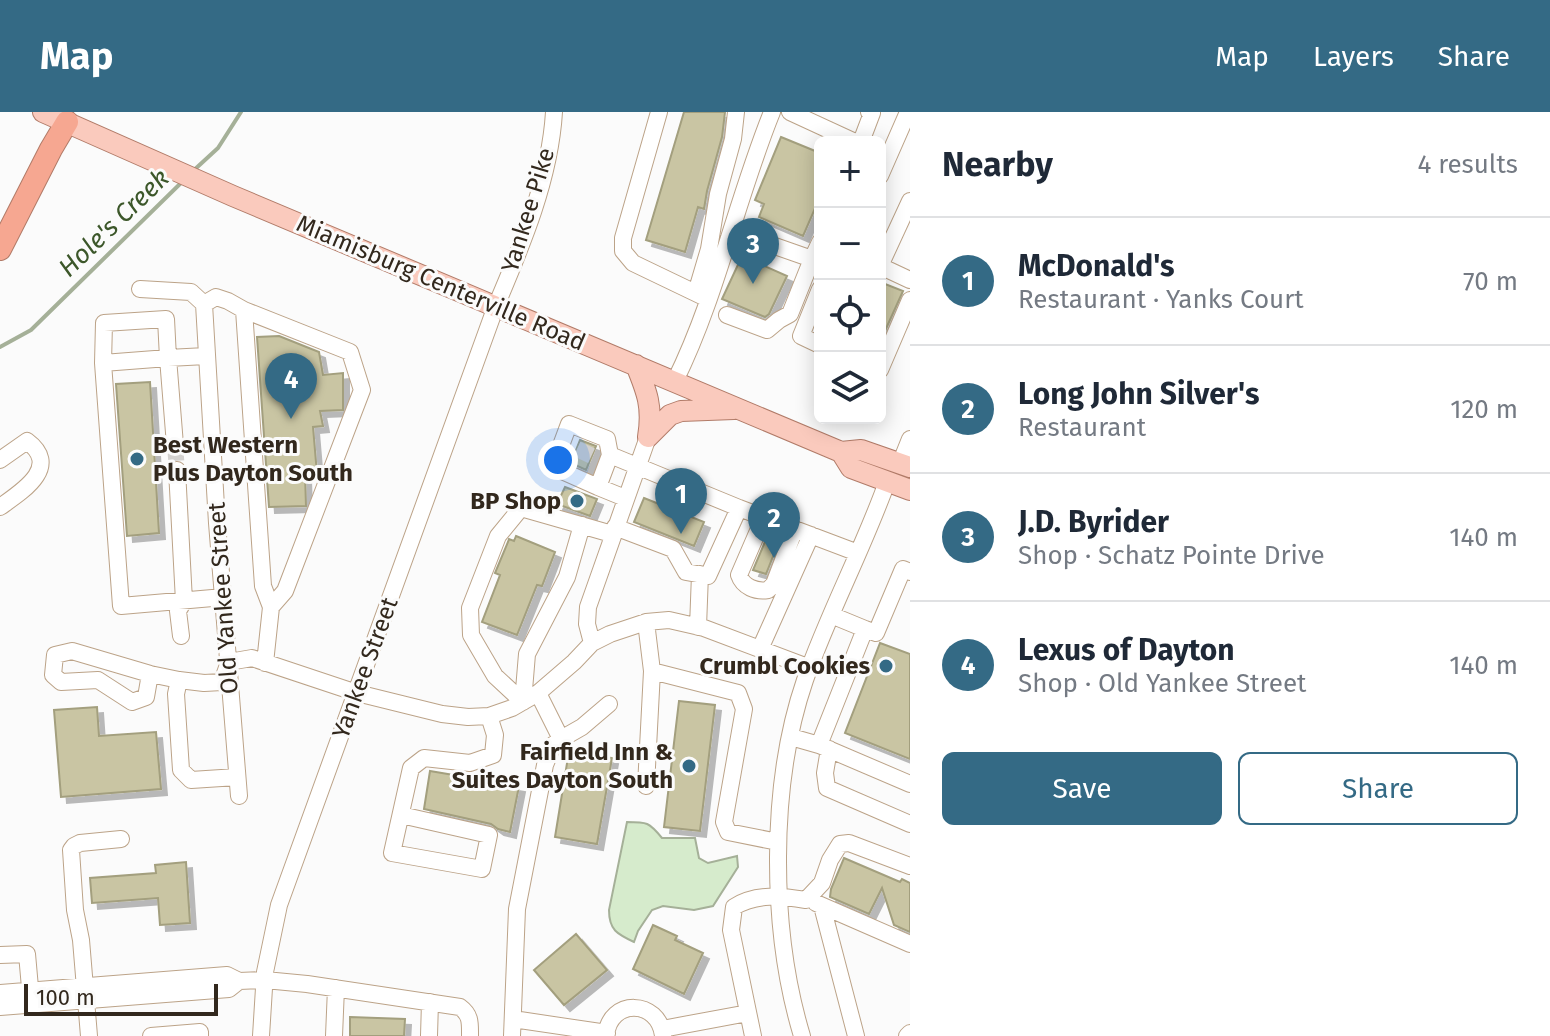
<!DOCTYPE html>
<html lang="en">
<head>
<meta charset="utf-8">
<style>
	:root { --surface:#fff; --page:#f2f2f3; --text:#1f2937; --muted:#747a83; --line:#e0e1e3; --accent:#346a85 }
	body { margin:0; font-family:"Fira Sans",sans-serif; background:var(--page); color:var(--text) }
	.controls { position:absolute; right:24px; top:24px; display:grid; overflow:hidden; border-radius:12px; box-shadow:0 4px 20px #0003 }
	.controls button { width:72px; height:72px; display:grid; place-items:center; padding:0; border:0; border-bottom:2px solid var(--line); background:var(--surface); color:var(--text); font:40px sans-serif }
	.scale { position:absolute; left:24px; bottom:20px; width:194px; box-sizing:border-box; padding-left:8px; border:4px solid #32281d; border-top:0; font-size:22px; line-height:28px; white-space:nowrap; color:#32281d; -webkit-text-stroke:6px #fbfbfb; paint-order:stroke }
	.you { position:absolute; left:558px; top:348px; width:28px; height:28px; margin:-20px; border:6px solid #fff; border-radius:50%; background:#1a73e8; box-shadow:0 0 0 12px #1a73e833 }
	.badge { display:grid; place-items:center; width:52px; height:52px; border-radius:50%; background:var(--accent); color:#fff; font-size:26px; font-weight:700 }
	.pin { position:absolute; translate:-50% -66px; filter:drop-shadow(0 2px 4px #0008) }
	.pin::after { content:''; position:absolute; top:42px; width:28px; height:24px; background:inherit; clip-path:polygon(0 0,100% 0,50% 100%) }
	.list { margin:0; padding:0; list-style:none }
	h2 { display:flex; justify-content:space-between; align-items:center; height:104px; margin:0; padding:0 32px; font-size:34px }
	h2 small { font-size:26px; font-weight:400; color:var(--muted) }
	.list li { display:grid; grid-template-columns:52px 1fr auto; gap:24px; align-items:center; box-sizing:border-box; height:128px; padding:0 32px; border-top:2px solid var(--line) }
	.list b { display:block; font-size:30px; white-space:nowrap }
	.list p { margin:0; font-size:26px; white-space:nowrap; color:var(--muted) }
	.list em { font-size:26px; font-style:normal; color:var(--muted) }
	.actions { display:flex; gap:16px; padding:24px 32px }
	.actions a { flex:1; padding:18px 0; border:2px solid var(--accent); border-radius:12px; text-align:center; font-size:28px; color:var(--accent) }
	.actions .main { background:var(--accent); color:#fff }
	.icon { flex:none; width:44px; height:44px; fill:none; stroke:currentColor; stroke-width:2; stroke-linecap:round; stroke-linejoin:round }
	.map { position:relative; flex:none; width:910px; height:924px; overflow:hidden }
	header { display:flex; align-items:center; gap:48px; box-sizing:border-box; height:112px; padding:0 40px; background:var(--accent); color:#fff }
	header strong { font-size:38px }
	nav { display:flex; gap:44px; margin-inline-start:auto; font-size:28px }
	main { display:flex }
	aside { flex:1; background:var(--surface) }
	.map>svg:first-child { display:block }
</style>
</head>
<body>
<header>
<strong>Map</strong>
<nav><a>Map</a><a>Layers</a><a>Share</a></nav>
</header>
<main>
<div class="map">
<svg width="910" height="924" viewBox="0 0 910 924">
	<defs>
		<filter id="shadow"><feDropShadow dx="6" dy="6" stdDeviation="0" flood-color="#0004"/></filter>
	</defs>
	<rect width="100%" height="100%" fill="#fbfbfb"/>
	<path fill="#d6ebcc" stroke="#a5b098" stroke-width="2" d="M627,710C647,710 649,710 662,726H695L699,746L708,751L737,744L738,755L713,794L694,798L663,794L652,798L638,819L634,830C617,822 609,818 609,798Z"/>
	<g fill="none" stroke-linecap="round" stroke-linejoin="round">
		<path stroke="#a5b098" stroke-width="4" d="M193,59L218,36L241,0
			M0,235L31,218L184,68"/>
	</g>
	<path fill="#c9c5a3" stroke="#a39f7e" stroke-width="2" filter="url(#shadow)" d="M684,0H725L722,25L707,79L704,97L698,95L685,140L646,128Z
		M781,25L820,41V85L803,124L759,105L764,92L755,88Z
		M742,144L787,164L769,202L765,205L722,187Z
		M880,170L903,179L880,230Z
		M279,224L319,240L323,263L343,261V298L320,299L323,314L313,315L317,362H305L306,394L269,395L257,225Z
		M150,270L159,421L127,424L116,272Z
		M580,328L596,334L586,358L571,351Z
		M565,375L597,387L590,404L557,392Z
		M644,386L704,410L694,434L634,410Z
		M516,424L555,440L542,474L537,473L517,523L482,510L500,463L495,461L508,430L509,427L514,429Z
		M767,425L779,429L766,462L753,458Z
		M880,531L910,542V647L845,621Z
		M679,589L715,593L700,719L664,715Z
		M97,595L99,624L156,620L161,677L61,685L54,598Z
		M569,639L612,646L597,732L555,725Z
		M430,659L519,674L510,720L498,717L491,712L424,697Z
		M844,746L900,770L902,767L910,771V820L894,813L882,776L869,802L830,785L831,777Z
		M186,750L190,811L160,813L158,786L92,791L90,766L156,761L155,753Z
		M653,813L677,824L675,828L703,841L684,882L633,857Z
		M576,822L607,858L564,893L534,858Z
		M350,905L405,907L404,924H350Z"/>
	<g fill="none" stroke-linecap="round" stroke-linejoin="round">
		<path stroke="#d3d1cf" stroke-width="16" stroke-dasharray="16 8" stroke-linecap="butt" d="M175,333L177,358
			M577,337L592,344"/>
		<defs>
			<path id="minor" d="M659,0L623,126V139L633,151L708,187
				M790,0L855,30
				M861,30L872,1L869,0
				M880,64L908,0
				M733,114L760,128
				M772,133L812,147L820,130
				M880,154L910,89
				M880,154L910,168
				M140,177L191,180L204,192
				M820,177L801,224L820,233
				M696,181L709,137L718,82L733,27L736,0
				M204,192L217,411L239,684
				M204,192L216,185L228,189L244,198L350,240L362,278L285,479L271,495
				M244,198L263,474L271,495L265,551
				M727,203L767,218L779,208L790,202L812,147
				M206,244L168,246L166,207L104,211L103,251L121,494L224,485
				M103,251L168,246L175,333
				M880,258L910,188
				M675,269C717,184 736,89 772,0
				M610,343L739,396L708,464L686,460L673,437L615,415
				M0,348L27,329C62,355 21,380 0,395
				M900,352L910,327
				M177,358L184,489L178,499L181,524
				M598,375L553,355L569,312L607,327L610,343L598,375L625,386
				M739,396L858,441
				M764,405L739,463C743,475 756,480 768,478L774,472L795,417
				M646,510L652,559L646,674
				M698,515L700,462
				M865,517L876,521L903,457L910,460
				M592,531L587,512L588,495L648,325
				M760,537L811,423
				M652,559L738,581L744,597L724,710L728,720L778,730
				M150,562L146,585L132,590L98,568L61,570L53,563L55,543L72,539L150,562L179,568L204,571L222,570L229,550L252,546L357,581L442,602L468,605L489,604L512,596L538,581L574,550L592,531L610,522L646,510L669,508L704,516L810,556
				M179,568L176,582L181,658L191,668L237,665
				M523,590L495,564L471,523L470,496L498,424L521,396L612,422
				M523,590L527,542L567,465L582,413
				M791,625L819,633L910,672
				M561,627L582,615L609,592
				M819,633L865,517L831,503
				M829,637L825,661L827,676L910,712
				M401,703L489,723L482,757L392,741L411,656L424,646L470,651L493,643L495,623L489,604
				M816,791L910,832
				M822,794L856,924
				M0,843L27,842L31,887
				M0,881L227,863L239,869L265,868L307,872L460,895C471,903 470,911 470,924
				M0,895L229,877L239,869
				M513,907L607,921
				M662,917L748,901
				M89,924L81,828L75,798L71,738L74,734L80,731L121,727
				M151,924L200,920V924
				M261,924L265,860L279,793L496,194C522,133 550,67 554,0
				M334,924L336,876
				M429,924L430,890
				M512,924L517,797L545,653L553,633L561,627L538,581
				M606,924C609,886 659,887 663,924
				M753,924L731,818L734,795C756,781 782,784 806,788L822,771L830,748L840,732L849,731L910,754
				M802,924C770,818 769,673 805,568C829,500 863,437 887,370
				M907,924L910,921"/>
			<path id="major" d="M43,0L233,84L841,340L861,338L910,355
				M636,253C647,280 653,295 648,325
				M648,325L670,303L681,299L734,297
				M841,340L851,356L910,378"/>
			<path id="highway" d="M0,137L51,37L67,10"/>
		</defs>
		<use href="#minor" stroke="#bca388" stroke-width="18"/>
		<use href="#major" stroke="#b17b68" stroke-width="22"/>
		<use href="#highway" stroke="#b17b68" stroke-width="24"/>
		<use href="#minor" stroke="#fff" stroke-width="16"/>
		<use href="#major" stroke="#facabd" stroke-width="20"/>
		<use href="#highway" stroke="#f6a791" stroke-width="22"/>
	</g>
	<g fill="#346a85" stroke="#fbfbfb" stroke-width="3">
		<circle cx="137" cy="347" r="8"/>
		<circle cx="577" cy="389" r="8"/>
		<circle cx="886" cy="554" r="8"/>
		<circle cx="689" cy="654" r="8"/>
	</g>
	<g text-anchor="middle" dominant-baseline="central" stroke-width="6" stroke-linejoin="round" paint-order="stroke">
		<g font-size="24" fill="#32281d" stroke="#fbfbfb">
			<text transform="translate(528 98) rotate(-73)">Yankee Pike</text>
			<text transform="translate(441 171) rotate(23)">Miamisburg Centerville Road</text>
			<text transform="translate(223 486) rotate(-94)">Old Yankee Street</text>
			<text transform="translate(365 556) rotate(-70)">Yankee Street</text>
		</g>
		<g font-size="24" font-weight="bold" fill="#32281d" stroke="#fbfbfb" text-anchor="end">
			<text x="153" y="333" text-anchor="start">Best Western<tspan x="153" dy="28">Plus Dayton South</tspan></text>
			<text x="561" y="389">BP Shop</text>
			<text x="870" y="554">Crumbl Cookies</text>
			<text x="673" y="640">Fairfield Inn &amp;<tspan x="673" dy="28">Suites Dayton South</tspan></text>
		</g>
		<g font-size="26" font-style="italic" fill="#3c572a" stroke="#fbfbfb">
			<text transform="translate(114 111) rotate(-44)">Hole's Creek</text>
		</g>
	</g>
</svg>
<div class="controls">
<button>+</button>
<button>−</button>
<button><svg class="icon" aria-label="locate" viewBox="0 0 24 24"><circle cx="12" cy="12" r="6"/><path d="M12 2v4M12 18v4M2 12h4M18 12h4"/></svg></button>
<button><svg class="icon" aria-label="layers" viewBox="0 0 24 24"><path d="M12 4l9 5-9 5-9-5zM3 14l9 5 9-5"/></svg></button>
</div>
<div class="scale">100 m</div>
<div class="you"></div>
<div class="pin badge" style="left:681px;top:422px">1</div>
<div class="pin badge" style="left:774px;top:446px">2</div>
<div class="pin badge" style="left:753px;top:172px">3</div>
<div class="pin badge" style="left:291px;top:307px">4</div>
</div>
<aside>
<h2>Nearby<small>4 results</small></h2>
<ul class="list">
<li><span class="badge">1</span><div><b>McDonald's</b><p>Restaurant · Yanks Court</p></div><em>70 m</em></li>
<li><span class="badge">2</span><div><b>Long John Silver's</b><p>Restaurant</p></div><em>120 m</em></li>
<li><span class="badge">3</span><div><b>J.D. Byrider</b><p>Shop · Schatz Pointe Drive</p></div><em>140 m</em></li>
<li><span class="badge">4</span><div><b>Lexus of Dayton</b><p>Shop · Old Yankee Street</p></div><em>140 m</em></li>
</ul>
<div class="actions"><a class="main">Save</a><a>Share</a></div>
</aside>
</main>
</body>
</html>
